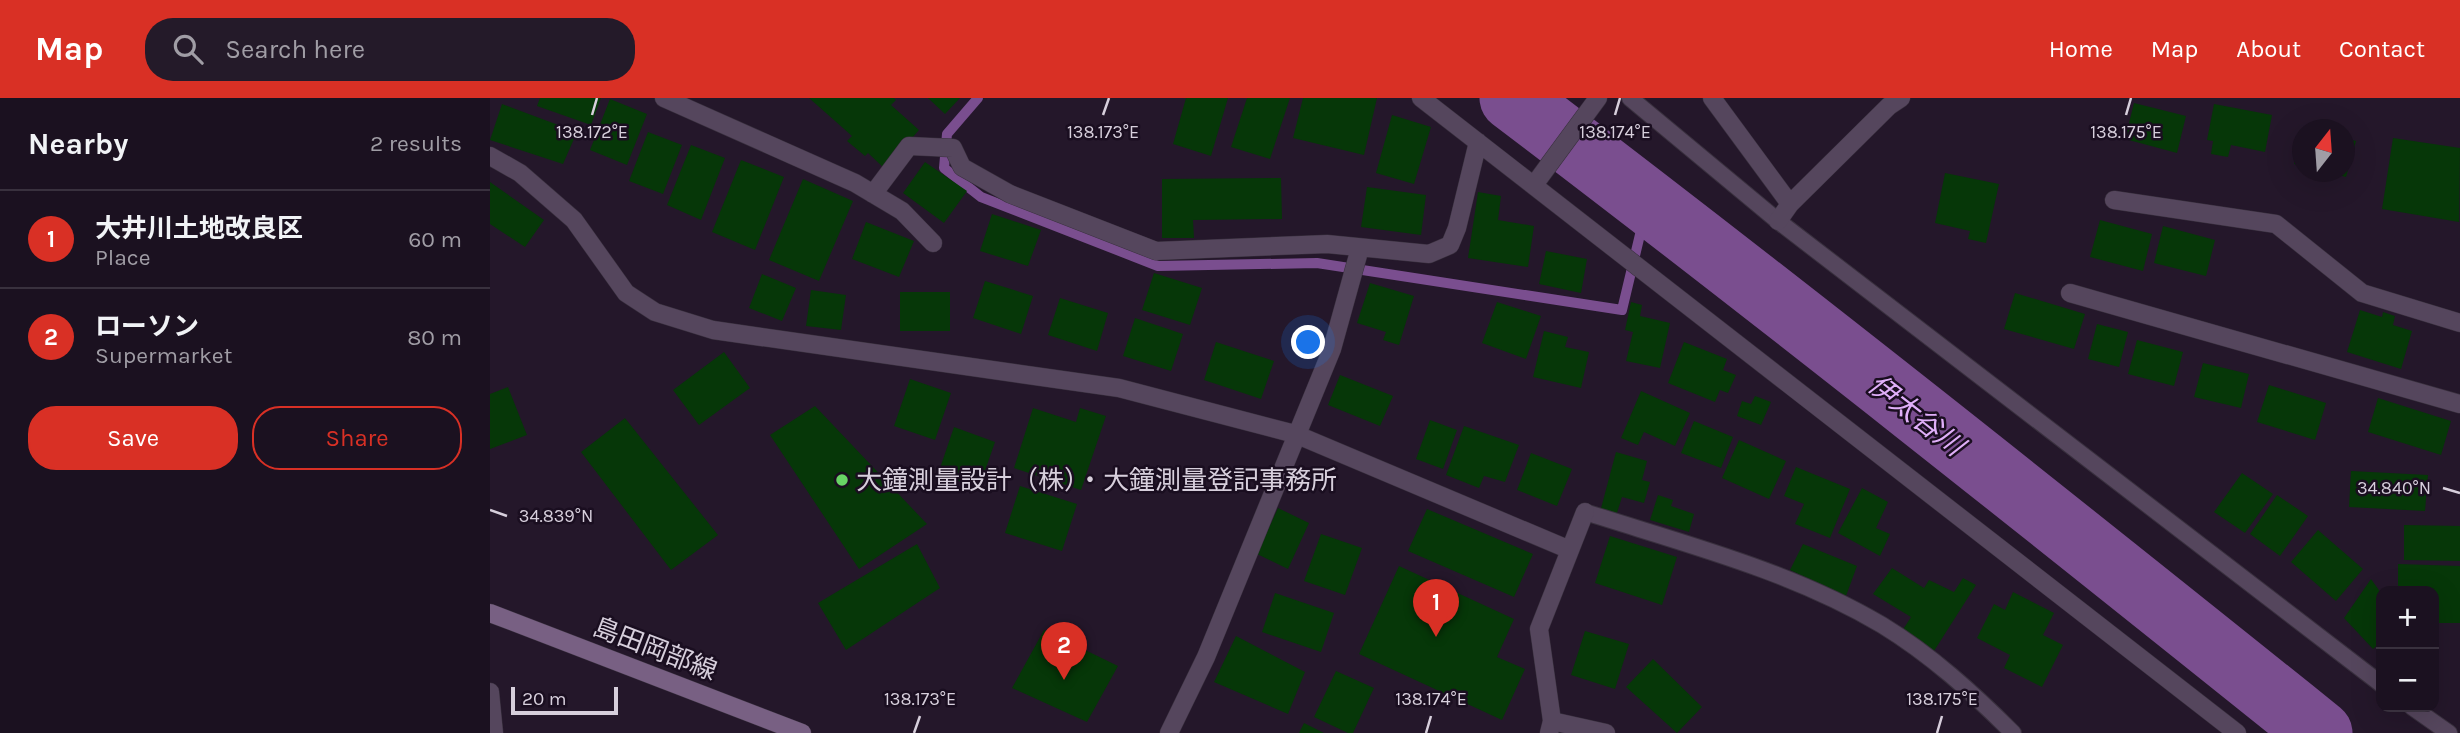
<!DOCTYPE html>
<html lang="en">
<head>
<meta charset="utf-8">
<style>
	:root { --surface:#1b1120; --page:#241a29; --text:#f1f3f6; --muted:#a09da5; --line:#39313e; --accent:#d93025 }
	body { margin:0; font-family:Karla,"Noto Sans JP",sans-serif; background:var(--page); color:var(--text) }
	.controls { position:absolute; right:21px; bottom:21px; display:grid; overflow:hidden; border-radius:14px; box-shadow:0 7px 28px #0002 }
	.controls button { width:63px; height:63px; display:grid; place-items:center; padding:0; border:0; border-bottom:2px solid var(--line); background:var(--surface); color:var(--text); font:35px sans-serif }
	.compass { position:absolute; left:1802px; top:21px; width:63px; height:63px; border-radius:50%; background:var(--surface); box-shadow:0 7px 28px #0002; rotate:17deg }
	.scale { position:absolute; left:21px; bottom:18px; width:107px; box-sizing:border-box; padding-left:7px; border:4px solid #d7cfdc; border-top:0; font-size:19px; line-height:24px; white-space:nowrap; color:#d7cfdc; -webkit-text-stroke:5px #1a0e20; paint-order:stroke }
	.you { position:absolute; left:819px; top:245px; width:24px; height:24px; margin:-18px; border:5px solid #fff; border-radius:50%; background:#1a73e8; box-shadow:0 0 0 10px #1a73e833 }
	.badge { display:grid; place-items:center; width:46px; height:46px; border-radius:50%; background:var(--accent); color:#fff; font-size:23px; font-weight:700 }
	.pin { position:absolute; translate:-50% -58px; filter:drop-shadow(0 2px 4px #0008) }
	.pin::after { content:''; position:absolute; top:37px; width:24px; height:21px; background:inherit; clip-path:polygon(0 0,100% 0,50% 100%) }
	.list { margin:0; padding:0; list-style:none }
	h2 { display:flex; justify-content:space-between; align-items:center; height:91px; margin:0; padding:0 28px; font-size:30px }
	h2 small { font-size:23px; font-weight:400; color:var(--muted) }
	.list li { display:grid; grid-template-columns:46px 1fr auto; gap:21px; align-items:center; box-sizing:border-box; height:98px; padding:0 28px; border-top:2px solid var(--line) }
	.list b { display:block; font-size:26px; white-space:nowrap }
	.list p { margin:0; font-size:23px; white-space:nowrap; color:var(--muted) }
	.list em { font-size:23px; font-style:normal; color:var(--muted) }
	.actions { display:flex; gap:14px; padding:21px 28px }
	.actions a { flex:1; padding:16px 0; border:2px solid var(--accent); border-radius:28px; text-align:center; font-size:24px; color:var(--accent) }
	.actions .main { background:var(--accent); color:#fff }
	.icon { flex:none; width:38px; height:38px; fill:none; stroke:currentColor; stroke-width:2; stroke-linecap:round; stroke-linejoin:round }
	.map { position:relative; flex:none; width:1970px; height:635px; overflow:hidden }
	header { display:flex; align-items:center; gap:42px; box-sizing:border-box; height:98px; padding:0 35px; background:var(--accent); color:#fff }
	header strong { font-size:33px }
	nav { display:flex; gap:38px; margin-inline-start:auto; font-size:24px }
	.search { width:490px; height:63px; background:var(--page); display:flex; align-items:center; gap:18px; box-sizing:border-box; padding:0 24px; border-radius:28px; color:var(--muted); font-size:26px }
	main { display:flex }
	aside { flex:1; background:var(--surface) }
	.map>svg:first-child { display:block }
</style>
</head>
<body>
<header>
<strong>Map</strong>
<div class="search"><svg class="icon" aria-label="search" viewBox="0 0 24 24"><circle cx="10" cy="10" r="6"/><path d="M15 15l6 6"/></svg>Search here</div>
<nav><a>Home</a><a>Map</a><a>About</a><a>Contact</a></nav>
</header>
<main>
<aside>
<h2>Nearby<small>2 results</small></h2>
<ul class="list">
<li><span class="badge">1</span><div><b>大井川土地改良区</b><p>Place</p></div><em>60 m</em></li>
<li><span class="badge">2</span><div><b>ローソン</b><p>Supermarket</p></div><em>80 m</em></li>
</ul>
<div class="actions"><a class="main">Save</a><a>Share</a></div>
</aside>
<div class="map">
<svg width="1970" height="635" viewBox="0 0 1970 635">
	<rect width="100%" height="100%" fill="#24172a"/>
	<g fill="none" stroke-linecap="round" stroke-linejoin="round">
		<path stroke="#7a4e8f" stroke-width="10" d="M488,0L457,36L454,70L491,99L668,168L827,165L1132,212L1158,103"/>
		<path stroke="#7a4e8f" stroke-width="65" d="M1022,0C1295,207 1563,421 1830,635"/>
	</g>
	<path fill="#063708" d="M50,0H111L101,27L47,8Z
		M319,0H404L406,2L401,7L429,32L395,71L378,55L375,58L357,43L362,38Z
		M438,0H470L455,16Z
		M696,0H738L721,58L683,46Z
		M757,0H800L780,61L741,49Z
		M813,0H887L874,57L803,40Z
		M120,1L157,16L137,67L100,52Z
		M1644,5L1696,18L1687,55L1635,41Z
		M12,6L87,34L73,66L0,42Z
		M1724,6L1782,17L1775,54L1741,47L1738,59L1721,56L1723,43L1717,42Z
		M902,17L941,29L924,86L886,75Z
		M158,34L192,47L173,96L139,83Z
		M1812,36V68L1804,66Z
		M1854,40L1866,43L1856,79L1837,74H1854Z
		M1903,40L1970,50L1969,124L1892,111Z
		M201,47L235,60L211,122L177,107Z
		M251,62L294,79L265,152L222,134Z
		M435,64L477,93L454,125L413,95Z
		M1455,75L1509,86L1496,145L1478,141L1480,133L1445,125Z
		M791,80L792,121L703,122L704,140H672V81Z
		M313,81L363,103L329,183L279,162Z
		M0,84L54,122L35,149L0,126Z
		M877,89L936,97L931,137L871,129Z
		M988,94L1011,98L1008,122L1044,128L1038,169L978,160Z
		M502,116L551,132L538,168L490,153Z
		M1610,122L1662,136L1653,173L1600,159Z
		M376,124L424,143L409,179L362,161Z
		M1673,128L1725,142L1716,178L1664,165Z
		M1056,153L1097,161L1091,195L1049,186Z
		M664,175L712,190L700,227L652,212Z
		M272,176L306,190L292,223L259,210Z
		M495,183L543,198L531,236L483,220Z
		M880,185L924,198L909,247L893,242L896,234L867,225Z
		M321,192L356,197L351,232L316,228Z
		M410,194H460V233H410Z
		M1525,195L1595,216L1584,251L1514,231Z
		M570,200L618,215L607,253L558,237Z
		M1007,204L1051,218L1036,261L992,245Z
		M1141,204L1152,207L1150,218L1180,225L1170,270L1136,263L1143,234L1135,232Z
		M1870,212L1892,219L1893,214L1905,218L1903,227L1922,233L1911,271L1857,254Z
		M645,220L693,236L681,273L633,258Z
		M1607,226L1638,234L1629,269L1598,261Z
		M1054,233L1078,239L1075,249L1099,254L1091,290L1043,279Z
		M1647,242L1693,254L1684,288L1638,276Z
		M726,244L784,263L771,301L714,282Z
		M1194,244L1237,261L1233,272L1246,277L1238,295L1230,292L1225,304L1178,285Z
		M234,254L260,290L209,327L183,292Z
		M1713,265L1759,276L1751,310L1704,299Z
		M850,277L903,298L890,328L838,307Z
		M420,281L461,295L445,342L404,328Z
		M1779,287L1836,305L1825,342L1767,324Z
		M18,289L37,337L0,351V296Z
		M1151,293L1200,315L1185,348L1154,334L1148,347L1131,340Z
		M1265,298L1281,304L1271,327L1247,318L1252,303L1261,306Z
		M1888,300L1961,323L1951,357L1878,334Z
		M325,308L437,426L369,471L280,337Z
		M543,310L586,324L590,310L616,318L591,392L524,370Z
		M135,320L228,437L181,472L91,354Z
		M940,322L967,332L953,371L926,361Z
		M1204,323L1243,339L1231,370L1191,355Z
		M974,328L1029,347L1015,384L994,378L989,390L956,377Z
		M464,329L505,344L489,390L448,376Z
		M1249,342L1296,363L1279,401L1232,380Z
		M1126,354L1157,363L1152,382L1160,384L1154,405L1132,399L1126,418L1110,414Z
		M1041,355L1082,371L1067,408L1027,392Z
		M1306,369L1360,391L1340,440L1305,426L1314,406L1294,398Z
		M1861,373L1938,377L1935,413L1859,409Z
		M1752,375L1783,396L1755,435L1724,414Z
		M530,388L587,406L572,453L515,435Z
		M1372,390L1398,404L1386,430L1400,436L1390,458L1348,435Z
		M1168,397L1183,402L1181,408L1204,416L1199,434L1160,422Z
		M1787,397L1818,418L1790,458L1760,436Z
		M788,410L819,425L798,471L767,456Z
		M937,411L1043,456L1024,499L918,453Z
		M1914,427L1970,428V463L1914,462Z
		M1828,432L1873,471L1846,503L1801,464Z
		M831,436L872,450L855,497L814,483Z
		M1120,438L1187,459L1172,507L1105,485Z
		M427,446L450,490L356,552L328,505Z
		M1313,446L1367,468L1356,498L1300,472Z
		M1908,466L1970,468V525H1944V493L1908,492Z
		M909,468L1024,521L1007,559L1035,571L1012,622L869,556Z
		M1402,470L1434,490L1439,482L1464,494L1473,480L1486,487L1444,553L1412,533L1421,519L1383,496Z
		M1881,481L1891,495V544L1883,551L1854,520Z
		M1523,494L1564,515L1553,537L1573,547L1552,589L1514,570L1520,557L1487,540L1504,506L1515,512Z
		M785,495L844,515L831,554L772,534Z
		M554,532L628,568L597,624L522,590Z
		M1095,533L1139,546L1125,591L1081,577Z
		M746,538L815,574L798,616L724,584Z
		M1163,561L1212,609L1187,635L1136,589Z
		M846,573L884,590L863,635H858L824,619Z
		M814,625L834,635H809Z"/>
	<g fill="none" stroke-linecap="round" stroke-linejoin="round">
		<defs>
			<path id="service" d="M1140,0L1288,123L1891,586
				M1095,414C1195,446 1301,473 1392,527C1441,557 1483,595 1523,635
				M1922,609L1959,635"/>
			<path id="minor" d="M174,0L365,85L412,113L443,145
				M931,0L1747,635
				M1222,0L1300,106
				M0,58L30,75L84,122L136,195L165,214L223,232L629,290L805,336L1080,452
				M1044,87L1108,0
				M383,96L419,48L463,50L472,69L520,96L666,153L837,146L939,156L960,147L967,130L988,44
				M1624,102L1786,126L1872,195L1970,225
				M1288,123L1300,106L1399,8L1411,0
				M1580,195L1970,306
				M1062,623L1116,635
				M679,635L716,559L842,251L870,150
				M1059,635L1062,623L1049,531L1095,414"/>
			<path id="tertiary" d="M0,594L4,635"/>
			<path id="secondary" d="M0,515L312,635"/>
		</defs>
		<use href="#service" stroke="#39303e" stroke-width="18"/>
		<use href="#minor" stroke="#39303e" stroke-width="19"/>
		<use href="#tertiary" stroke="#39303e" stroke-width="19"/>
		<use href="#secondary" stroke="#39303e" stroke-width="19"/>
		<use href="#service" stroke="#55465d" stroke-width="16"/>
		<use href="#minor" stroke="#55465d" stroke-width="18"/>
		<use href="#tertiary" stroke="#55465d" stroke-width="18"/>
		<use href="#secondary" stroke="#786083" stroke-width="18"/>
	</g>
	<path fill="none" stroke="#d7cfdc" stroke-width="2.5" d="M102,17L107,0M613,17L619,0M1125,17L1130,0M1636,17L1641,0M1953,390L1970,395M0,412L17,418M424,635L430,618M936,635L941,618M1447,635L1452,618"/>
	<circle fill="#68d465" stroke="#1a0e20" stroke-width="2.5" cx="352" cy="382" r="7"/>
	<g text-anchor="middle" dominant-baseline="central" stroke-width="5" stroke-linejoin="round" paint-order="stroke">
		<g font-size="26" fill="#d7cfdc" stroke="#1a0e20" text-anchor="start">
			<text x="366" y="382">大鐘測量設計（株）・大鐘測量登記事務所</text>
		</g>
		<g font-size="26" fill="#d7cfdc" stroke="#1a0e20">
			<text transform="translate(165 551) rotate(21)">島田岡部線</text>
		</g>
		<g font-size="28" font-style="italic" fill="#e0aff9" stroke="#1a0e20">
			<text transform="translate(1426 317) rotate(38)">伊太谷川</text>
		</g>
	</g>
	<g font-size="18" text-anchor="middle" fill="#d7cfdc" stroke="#1a0e20" stroke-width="5" stroke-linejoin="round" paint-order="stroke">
		<text x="102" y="40">138.172°E</text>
		<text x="613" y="40">138.173°E</text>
		<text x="1125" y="40">138.174°E</text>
		<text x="1636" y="40">138.175°E</text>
		<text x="1904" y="396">34.840°N</text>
		<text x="66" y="424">34.839°N</text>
		<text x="430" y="607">138.173°E</text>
		<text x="941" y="607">138.174°E</text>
		<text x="1452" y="607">138.175°E</text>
	</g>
</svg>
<div class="controls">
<button>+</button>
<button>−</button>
</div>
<svg class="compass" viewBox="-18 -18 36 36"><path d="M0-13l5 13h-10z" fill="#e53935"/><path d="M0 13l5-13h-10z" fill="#a09da5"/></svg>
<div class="scale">20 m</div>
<div class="you"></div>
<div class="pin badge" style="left:946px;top:539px">1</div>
<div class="pin badge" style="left:574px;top:582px">2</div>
</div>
</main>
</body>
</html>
